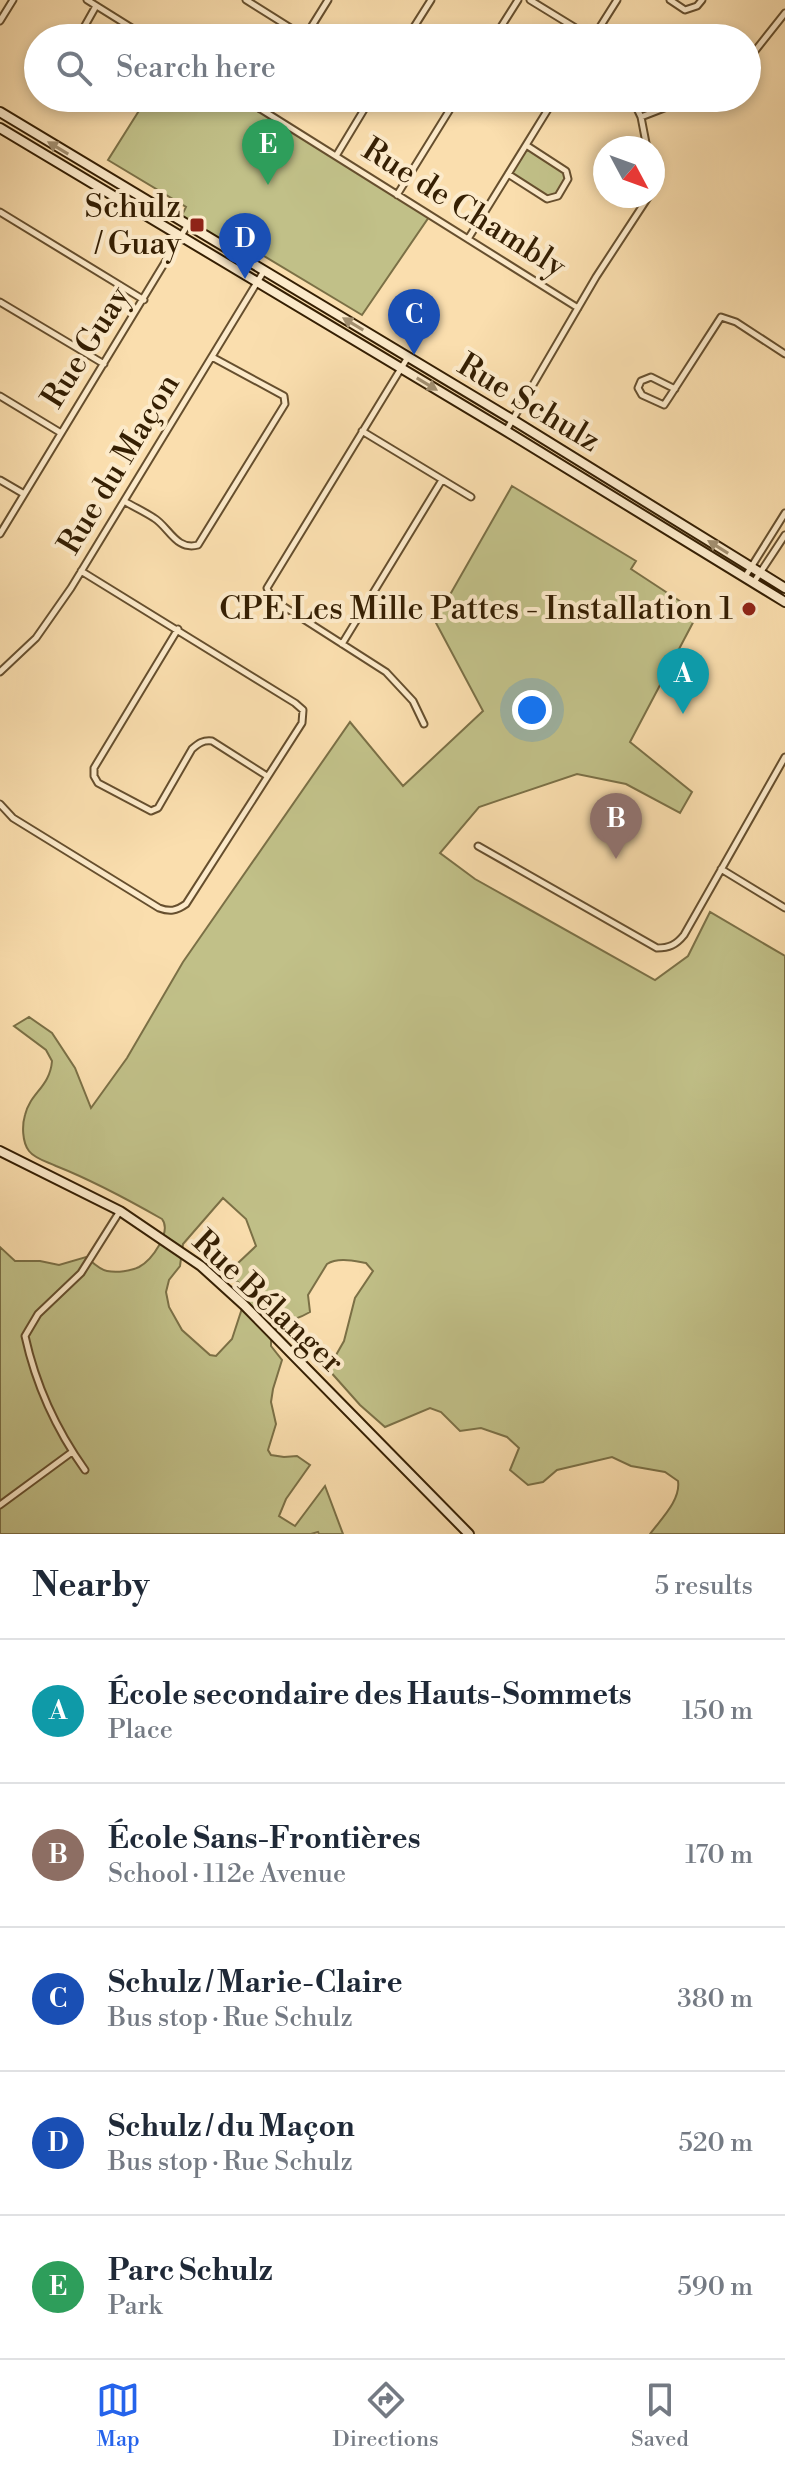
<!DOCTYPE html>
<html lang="en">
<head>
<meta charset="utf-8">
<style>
	:root { --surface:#fff; --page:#f6f6f7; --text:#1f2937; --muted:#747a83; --line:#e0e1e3; --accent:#2563eb }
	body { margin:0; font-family:"Libre Bodoni",serif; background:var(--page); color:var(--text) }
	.compass { position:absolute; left:593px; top:136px; width:72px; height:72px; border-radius:50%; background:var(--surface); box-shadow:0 4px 12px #0003; rotate:131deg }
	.you { position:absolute; left:532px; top:710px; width:28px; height:28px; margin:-20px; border:6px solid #fff; border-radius:50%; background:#1a73e8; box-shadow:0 0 0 12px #1a73e833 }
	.badge { display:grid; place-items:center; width:52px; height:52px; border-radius:50%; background:var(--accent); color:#fff; font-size:26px; font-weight:700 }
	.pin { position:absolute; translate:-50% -66px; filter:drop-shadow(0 2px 4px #0008) }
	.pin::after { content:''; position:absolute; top:42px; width:28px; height:24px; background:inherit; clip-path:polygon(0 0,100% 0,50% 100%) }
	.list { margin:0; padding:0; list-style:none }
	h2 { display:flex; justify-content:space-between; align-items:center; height:104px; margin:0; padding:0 32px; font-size:34px }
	h2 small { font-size:26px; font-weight:400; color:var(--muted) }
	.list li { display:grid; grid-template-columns:52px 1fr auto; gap:24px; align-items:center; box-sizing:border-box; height:144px; padding:0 32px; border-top:2px solid var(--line) }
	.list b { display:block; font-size:30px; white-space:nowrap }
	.list p { margin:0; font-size:26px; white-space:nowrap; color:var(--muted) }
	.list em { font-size:26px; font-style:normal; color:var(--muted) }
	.icon { flex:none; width:44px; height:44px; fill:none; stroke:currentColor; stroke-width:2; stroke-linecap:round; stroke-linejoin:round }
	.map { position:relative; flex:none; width:785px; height:1534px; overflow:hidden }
	.search { position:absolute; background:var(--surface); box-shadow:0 4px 12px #0003; left:24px; right:24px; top:24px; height:88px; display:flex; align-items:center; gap:20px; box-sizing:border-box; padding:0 28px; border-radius:44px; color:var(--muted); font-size:30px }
	.sheet { height:824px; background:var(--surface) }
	nav { display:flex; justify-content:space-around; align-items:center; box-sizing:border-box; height:112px; border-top:2px solid var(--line); background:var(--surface); font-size:22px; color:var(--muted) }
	nav a { display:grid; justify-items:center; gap:4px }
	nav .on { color:var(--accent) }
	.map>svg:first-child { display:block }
</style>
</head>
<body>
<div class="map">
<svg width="785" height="1534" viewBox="0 0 785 1534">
	<rect width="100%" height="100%" fill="#fadeae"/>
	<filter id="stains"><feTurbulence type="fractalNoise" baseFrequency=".0025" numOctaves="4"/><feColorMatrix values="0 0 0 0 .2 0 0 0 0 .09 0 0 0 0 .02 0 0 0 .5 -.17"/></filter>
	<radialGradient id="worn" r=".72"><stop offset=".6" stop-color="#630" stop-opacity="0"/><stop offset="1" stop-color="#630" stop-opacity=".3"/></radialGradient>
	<path fill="#c1c088" stroke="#7b7046" stroke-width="2" fill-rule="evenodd" d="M147,98H248L431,214L362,315L244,244L239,251L181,217L186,207L108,160Z
		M526,145L566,171L568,179L558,196L547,199L508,174Z
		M512,486L636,561L631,569L698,613L630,742L692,792L680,813L626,784L577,774L479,807L440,853L475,879L655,980L688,956L710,912L785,956V1534H650C661,1519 681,1500 678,1481L665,1472L631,1466L612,1457L557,1470L543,1482L528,1485L510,1470L519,1448L507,1437L481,1428L460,1431L441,1412L430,1408L385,1427L360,1405L328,1369L344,1341L355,1298L373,1271L366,1263C354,1261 338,1257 327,1264L308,1295L310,1312C290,1324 288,1316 271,1335V1346L282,1360L273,1389L271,1402L276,1424L268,1450L271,1455L284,1457L297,1456L310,1465L286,1499L279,1516L295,1526L325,1486L343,1534H319L318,1532L311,1534H0V1247L15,1261H40L59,1265L86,1257C92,1262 100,1270 107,1271C117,1273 131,1271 139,1267C152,1260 172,1232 162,1219C127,1199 94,1181 56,1166C48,1162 35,1159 29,1151C22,1142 22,1125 25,1115C30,1093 50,1087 52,1061L46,1050L14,1026L29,1017L52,1033L75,1068L91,1108L127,1058L183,962L350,722L403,786L483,711L435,621ZM223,1198L246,1219L256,1246L237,1264L229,1275L248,1290L232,1339L216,1356L210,1355L182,1330L169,1307L166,1292L169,1280L180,1266L183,1244Z"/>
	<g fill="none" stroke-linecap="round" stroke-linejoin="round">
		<defs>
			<path id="street" d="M87,0L148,38
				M246,0L305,37
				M530,0L592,38
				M670,0L685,10L697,6L702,0
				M0,21L13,0
				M305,37L328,0
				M78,38L96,6
				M407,38L431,0
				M494,38L518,0
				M593,38L617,0
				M747,61L785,13
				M243,98L578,308
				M632,98L641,117L647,148
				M260,109L267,98
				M641,117L690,98
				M336,156L371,98
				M508,174L547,199L558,196L568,179L566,171L526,145
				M397,195L457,98
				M0,212L144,300
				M468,239L555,98
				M0,302L104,364
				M408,357L267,588L272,599L386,672L413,701L424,724
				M675,389L651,377L641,381L638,388L642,395L664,405L670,396L721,317L736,322L785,354
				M0,396L61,433
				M362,431L471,497
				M506,431L596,277L649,196
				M0,480L24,494
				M124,501C134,507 145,512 154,518C169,527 176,551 198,545L285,404L284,396L212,357
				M0,534L187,226
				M745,577L785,513
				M754,582L785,535
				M178,629L94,768V776L98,783L151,811L158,808L192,749C199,743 203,740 212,741L267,776
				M342,644L442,480
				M0,672L36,638L71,588L264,271
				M0,804L13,818L159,908C170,912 176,911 186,904L302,723L303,710L295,703L81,571
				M478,846L657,948C669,948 676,945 684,935L785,757
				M721,869L785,908
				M85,1470C55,1428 36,1386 25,1336L38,1314L81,1273L120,1211
				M0,1505L72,1452"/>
			<path id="secondary" d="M0,112L513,420L785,588
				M0,128L506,431L785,602
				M0,1151L120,1211L201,1266L244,1305L469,1534"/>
		</defs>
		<use href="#street" stroke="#664f2e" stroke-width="9"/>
		<use href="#secondary" stroke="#351f03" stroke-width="12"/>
		<use href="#street" stroke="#fceaca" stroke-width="5"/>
		<use href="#secondary" stroke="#fceaca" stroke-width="8"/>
	</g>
	<defs><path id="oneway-solid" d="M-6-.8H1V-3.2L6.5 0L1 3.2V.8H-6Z" transform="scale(2)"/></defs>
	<g fill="#a28f70">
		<use href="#oneway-solid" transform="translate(58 148) rotate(-149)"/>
		<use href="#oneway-solid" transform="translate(353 324) rotate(-149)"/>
		<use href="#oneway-solid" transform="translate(427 384) rotate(31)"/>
		<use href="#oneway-solid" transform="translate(718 547) rotate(-148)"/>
	</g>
	<g fill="#8f2418" stroke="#fceaca" stroke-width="3">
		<rect x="189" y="217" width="16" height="16" rx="4"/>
		<circle cx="749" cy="609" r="8"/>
	</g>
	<g text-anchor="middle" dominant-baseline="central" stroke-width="8" stroke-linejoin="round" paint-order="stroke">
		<g font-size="32" fill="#351f03" stroke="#fceaca" text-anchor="end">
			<text x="181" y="207">Schulz<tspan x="181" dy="37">/ Guay</tspan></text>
			<text x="733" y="609">CPE Les Mille Pattes - Installation 1</text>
		</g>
		<g font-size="32" fill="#351f03" stroke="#fceaca">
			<text transform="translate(464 208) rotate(32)">Rue de Chambly</text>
			<text transform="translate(86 347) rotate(-58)">Rue Guay</text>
			<text transform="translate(529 403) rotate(31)">Rue Schulz</text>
			<text transform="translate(119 464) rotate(-59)">Rue du Maçon</text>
			<text transform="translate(268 1302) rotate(43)">Rue Bélanger</text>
		</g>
	</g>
	<rect width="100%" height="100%" filter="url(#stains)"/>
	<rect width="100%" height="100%" fill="url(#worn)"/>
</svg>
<svg class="compass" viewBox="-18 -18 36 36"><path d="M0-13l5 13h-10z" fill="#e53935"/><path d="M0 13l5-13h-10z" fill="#747a83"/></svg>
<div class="you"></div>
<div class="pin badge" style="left:683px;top:714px;background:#0f9aa8">A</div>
<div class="pin badge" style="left:616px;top:859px;background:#8d6e63">B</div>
<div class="pin badge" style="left:414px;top:355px;background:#1a4fb4">C</div>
<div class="pin badge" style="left:245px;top:279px;background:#1a4fb4">D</div>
<div class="pin badge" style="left:268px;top:185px;background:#2e9e5b">E</div>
<div class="search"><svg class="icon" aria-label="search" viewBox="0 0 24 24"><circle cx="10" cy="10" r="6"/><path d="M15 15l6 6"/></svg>Search here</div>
</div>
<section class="sheet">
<h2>Nearby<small>5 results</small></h2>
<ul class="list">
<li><span class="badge" style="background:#0f9aa8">A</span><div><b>École secondaire des Hauts-Sommets</b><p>Place</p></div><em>150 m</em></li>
<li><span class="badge" style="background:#8d6e63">B</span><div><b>École Sans-Frontières</b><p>School · 112e Avenue</p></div><em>170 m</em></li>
<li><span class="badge" style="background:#1a4fb4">C</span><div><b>Schulz / Marie-Claire</b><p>Bus stop · Rue Schulz</p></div><em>380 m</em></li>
<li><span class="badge" style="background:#1a4fb4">D</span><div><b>Schulz / du Maçon</b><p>Bus stop · Rue Schulz</p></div><em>520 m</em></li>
<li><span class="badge" style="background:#2e9e5b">E</span><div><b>Parc Schulz</b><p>Park</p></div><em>590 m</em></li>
</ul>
</section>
<nav>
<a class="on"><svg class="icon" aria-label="map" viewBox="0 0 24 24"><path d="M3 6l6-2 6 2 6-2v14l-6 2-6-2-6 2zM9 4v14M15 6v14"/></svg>Map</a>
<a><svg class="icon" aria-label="directions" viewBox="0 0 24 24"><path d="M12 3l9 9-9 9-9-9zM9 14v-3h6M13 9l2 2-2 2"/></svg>Directions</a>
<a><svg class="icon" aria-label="saved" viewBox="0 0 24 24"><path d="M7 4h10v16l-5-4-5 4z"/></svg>Saved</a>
</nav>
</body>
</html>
